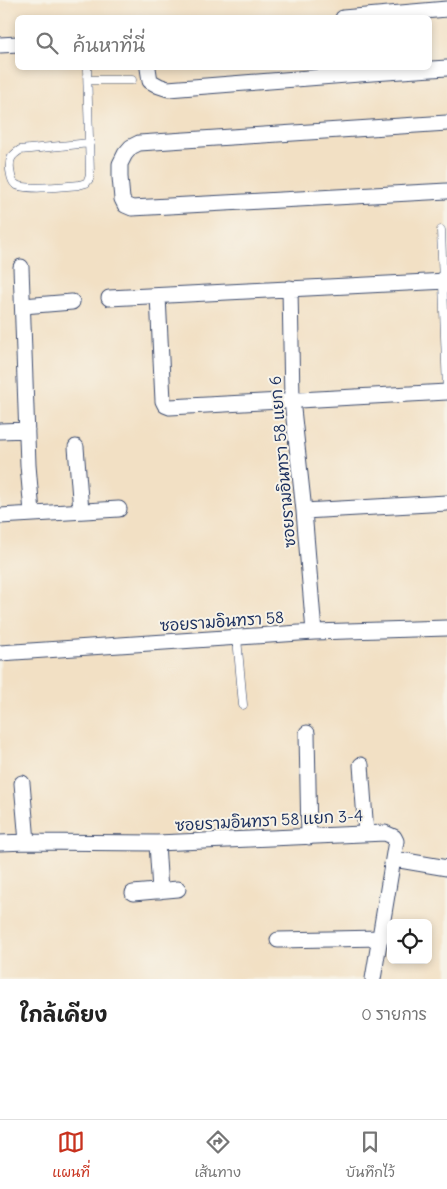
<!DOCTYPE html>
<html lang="th">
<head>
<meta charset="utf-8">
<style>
	:root { --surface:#fff; --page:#f6f6f6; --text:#222; --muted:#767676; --line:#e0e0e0; --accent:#c8321e }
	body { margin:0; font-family:Delius,"Playpen Sans Thai",sans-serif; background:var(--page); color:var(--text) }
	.controls { position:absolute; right:15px; bottom:15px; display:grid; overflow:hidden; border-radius:8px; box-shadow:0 2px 8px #0003 }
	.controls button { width:45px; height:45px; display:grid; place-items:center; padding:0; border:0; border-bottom:1px solid var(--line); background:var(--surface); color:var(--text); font:25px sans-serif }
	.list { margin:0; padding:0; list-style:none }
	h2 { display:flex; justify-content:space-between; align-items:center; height:65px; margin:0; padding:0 20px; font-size:21px }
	h2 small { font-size:16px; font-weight:400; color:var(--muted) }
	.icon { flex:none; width:28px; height:28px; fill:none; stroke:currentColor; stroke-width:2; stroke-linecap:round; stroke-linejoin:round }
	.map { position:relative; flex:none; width:447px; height:979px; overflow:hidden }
	.search { position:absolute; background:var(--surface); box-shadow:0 2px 8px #0003; left:15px; right:15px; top:15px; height:55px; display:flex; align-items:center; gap:12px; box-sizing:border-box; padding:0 18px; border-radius:8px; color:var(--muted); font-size:19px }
	.sheet { height:140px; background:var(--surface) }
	nav { display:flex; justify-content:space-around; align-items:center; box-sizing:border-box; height:70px; border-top:1px solid var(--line); background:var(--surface); font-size:14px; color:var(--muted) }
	nav a { display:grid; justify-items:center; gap:2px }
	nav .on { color:var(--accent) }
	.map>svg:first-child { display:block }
</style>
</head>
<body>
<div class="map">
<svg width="447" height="979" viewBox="0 0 447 979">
	<rect width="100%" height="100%" fill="#f7f3e8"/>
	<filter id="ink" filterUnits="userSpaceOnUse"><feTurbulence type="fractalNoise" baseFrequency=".02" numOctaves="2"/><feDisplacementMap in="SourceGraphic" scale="10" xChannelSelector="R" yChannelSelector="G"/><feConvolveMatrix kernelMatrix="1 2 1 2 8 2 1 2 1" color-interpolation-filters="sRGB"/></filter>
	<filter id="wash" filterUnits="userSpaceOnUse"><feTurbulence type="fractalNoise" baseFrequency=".0096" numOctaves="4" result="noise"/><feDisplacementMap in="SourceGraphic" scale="20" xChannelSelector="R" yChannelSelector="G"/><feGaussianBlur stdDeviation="1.12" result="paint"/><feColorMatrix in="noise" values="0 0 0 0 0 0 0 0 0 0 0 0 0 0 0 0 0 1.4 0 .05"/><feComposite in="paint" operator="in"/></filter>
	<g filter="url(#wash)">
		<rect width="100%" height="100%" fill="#f2e0c4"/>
	</g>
	<g filter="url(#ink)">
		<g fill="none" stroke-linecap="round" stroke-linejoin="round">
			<defs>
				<path id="lane" d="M87,68L90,174L89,179L86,183L79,185C67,186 23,191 15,184C11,181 11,175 10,170C9,159 11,156 20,150L90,143
					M88,80H132
					M441,230L447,389
					M237,638L243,705"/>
				<path id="street" d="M343,18L447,9
					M0,45L18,44
					M148,68L150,81L159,86L168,89L372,73
					M372,68V73L447,68
					M447,123L139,143L131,147L125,154L120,164V177L122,199L125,205L132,208L447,191
					M21,267L28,465L32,513
					M290,288L292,400L304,511L314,632
					M158,296L163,401L165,405L170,407L447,392
					M109,298L447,281
					M23,306L72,302
					M0,431L27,430
					M76,447L81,511
					M304,511L447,503
					M0,516L119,509
					M0,653L314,632L447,628
					M307,733L309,837
					M361,765L366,833
					M22,783L27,842
					M0,843L27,842L157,843L385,833L394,837L396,841L373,979
					M157,843L160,891
					M394,859L447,868
					M133,893L178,889
					M278,940L381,938"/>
			</defs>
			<use href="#lane" stroke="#3b4a6d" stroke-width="9"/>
			<use href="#street" stroke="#3b4a6d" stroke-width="17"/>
			<use href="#lane" stroke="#fff" stroke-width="8"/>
			<use href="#street" stroke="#fff" stroke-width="15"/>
		</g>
	</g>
	<g text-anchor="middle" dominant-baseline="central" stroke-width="4" stroke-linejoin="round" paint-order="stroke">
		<g font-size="16" fill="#1b2f5e" stroke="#f7f3e8">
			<text transform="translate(282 462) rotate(-95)">ซอยรามอินทรา 58 แยก 6</text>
			<text transform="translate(222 621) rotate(-4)">ซอยรามอินทรา 58</text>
			<text transform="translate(269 820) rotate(-3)">ซอยรามอินทรา 58 แยก 3-4</text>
		</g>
	</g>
</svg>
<div class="controls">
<button><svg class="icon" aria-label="locate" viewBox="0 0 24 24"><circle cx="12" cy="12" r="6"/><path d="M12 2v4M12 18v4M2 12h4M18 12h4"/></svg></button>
</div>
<div class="search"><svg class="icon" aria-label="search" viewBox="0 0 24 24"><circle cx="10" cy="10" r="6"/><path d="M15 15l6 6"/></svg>ค้นหาที่นี่</div>
</div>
<section class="sheet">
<h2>ใกล้เคียง<small>0 รายการ</small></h2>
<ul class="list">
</ul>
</section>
<nav>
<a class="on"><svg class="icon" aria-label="map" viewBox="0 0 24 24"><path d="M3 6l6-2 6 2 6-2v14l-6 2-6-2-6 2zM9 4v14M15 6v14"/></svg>แผนที่</a>
<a><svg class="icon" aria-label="directions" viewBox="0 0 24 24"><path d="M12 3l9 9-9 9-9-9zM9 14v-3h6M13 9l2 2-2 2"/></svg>เส้นทาง</a>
<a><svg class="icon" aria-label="saved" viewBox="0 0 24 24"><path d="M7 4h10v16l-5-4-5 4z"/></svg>บันทึกไว้</a>
</nav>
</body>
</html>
